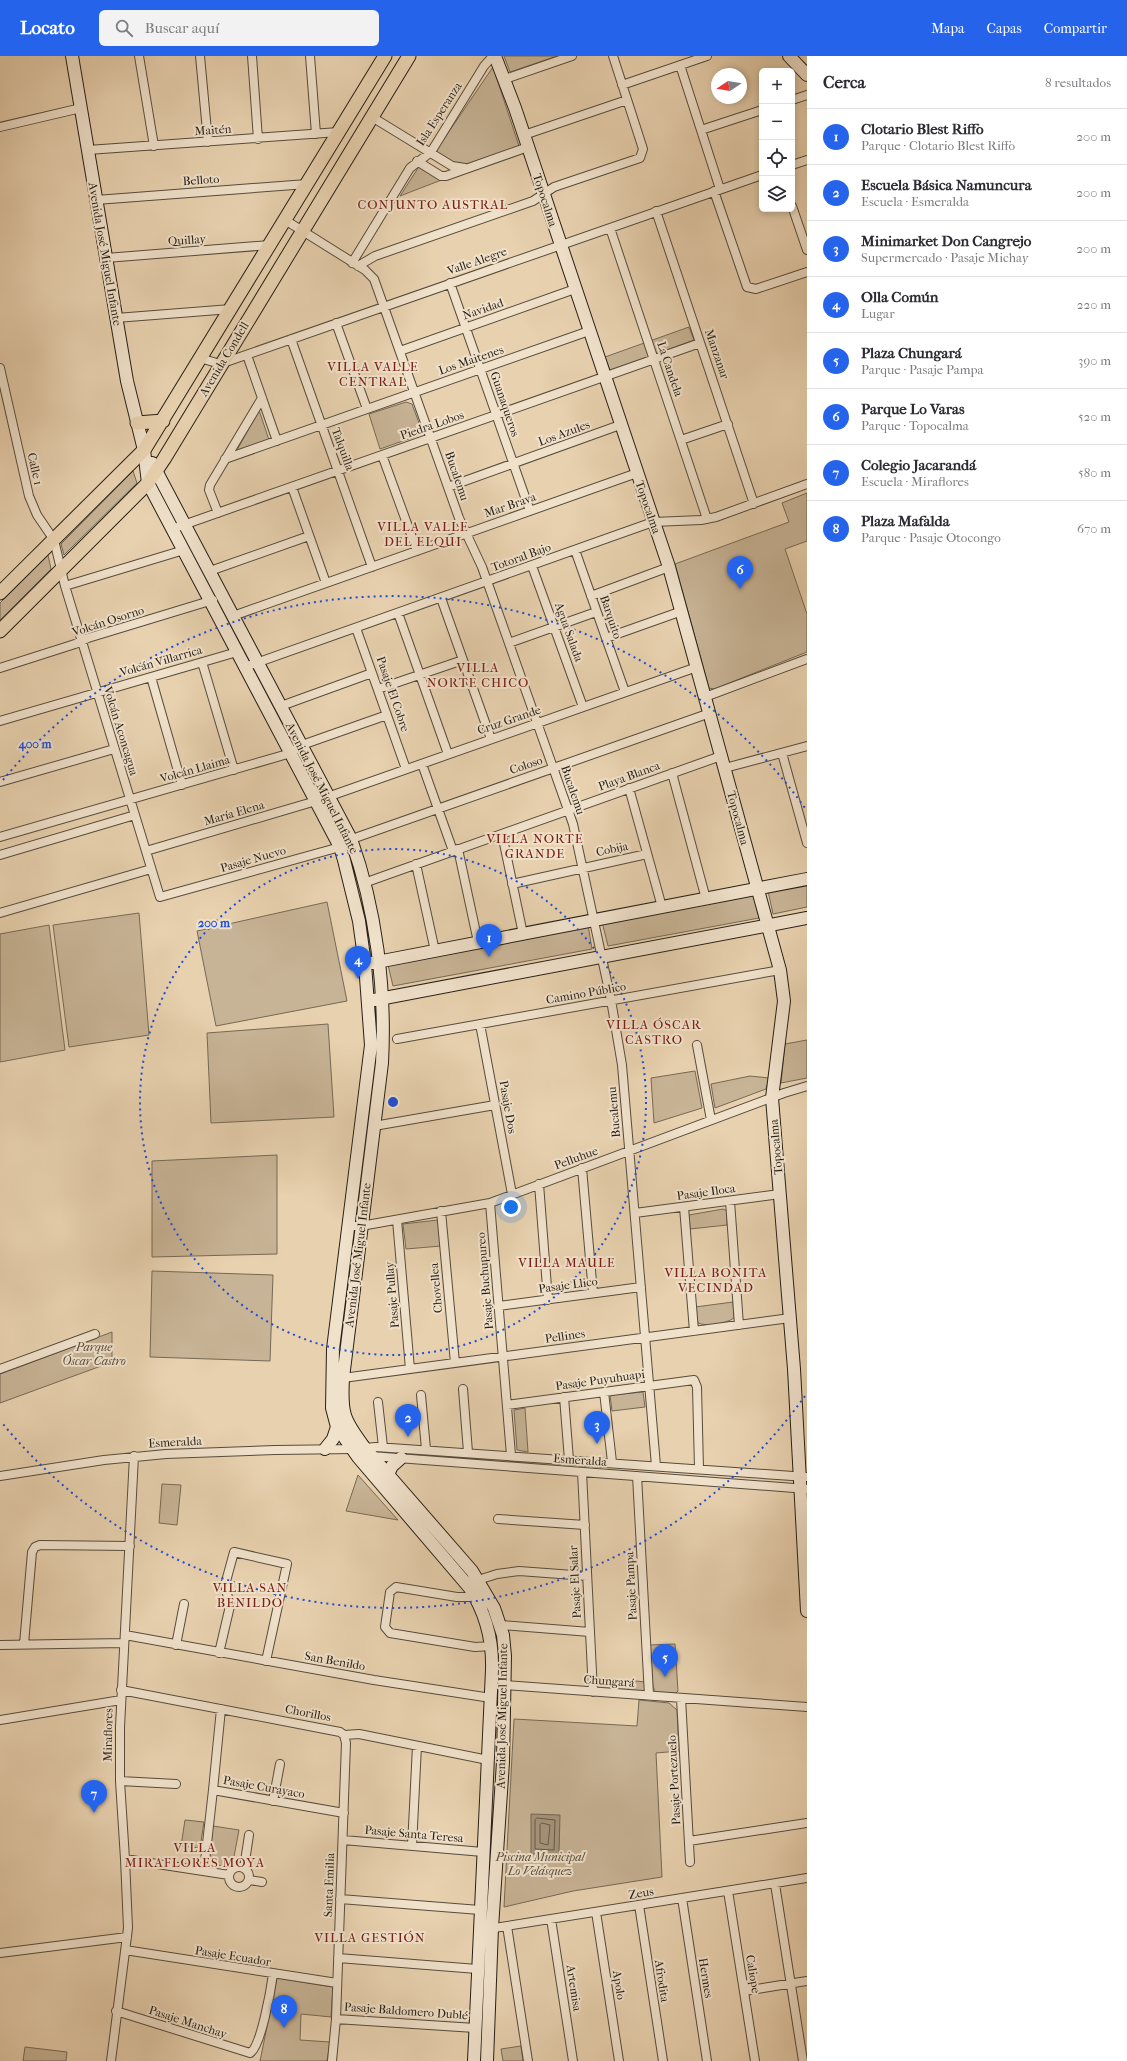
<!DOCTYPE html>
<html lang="es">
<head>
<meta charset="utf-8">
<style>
	:root { --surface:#fff; --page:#f2f2f3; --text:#2b2b33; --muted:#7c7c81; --line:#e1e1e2; --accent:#2563eb }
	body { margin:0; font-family:"IM FELL French Canon",serif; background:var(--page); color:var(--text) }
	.controls { position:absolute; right:12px; top:12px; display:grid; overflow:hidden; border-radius:6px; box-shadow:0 2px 6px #0003 }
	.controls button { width:36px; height:36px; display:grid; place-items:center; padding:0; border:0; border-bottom:1px solid var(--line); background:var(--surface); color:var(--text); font:20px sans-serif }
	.compass { position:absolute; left:711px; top:12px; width:36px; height:36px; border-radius:50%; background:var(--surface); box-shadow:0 2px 6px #0003; rotate:258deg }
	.you { position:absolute; left:511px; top:1151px; width:14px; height:14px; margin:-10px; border:3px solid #fff; border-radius:50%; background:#1a73e8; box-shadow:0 0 0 6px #1a73e833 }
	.badge { display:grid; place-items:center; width:26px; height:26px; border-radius:50%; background:var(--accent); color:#fff; font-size:13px; font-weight:700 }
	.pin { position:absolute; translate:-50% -33px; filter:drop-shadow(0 1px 2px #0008) }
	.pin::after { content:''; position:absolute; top:21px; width:14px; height:12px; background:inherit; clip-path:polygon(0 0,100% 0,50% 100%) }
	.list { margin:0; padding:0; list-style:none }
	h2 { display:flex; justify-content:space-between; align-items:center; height:52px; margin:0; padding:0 16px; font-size:17px }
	h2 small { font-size:13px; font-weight:400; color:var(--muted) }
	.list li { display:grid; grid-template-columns:26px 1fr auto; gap:12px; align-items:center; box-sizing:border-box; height:56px; padding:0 16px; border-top:1px solid var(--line) }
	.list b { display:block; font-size:15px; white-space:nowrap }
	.list p { margin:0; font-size:13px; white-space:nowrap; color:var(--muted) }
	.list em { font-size:13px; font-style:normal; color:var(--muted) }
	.icon { flex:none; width:22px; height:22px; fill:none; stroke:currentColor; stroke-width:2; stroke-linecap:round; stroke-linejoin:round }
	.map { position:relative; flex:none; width:807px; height:2005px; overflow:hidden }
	header { display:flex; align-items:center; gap:24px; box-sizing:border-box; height:56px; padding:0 20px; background:var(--accent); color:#fff }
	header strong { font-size:19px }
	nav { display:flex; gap:22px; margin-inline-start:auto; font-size:14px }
	.search { width:280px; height:36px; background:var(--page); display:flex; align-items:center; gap:10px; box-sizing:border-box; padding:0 14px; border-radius:6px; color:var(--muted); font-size:15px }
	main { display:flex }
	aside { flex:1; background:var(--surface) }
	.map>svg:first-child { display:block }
</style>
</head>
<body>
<header>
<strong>Locato</strong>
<div class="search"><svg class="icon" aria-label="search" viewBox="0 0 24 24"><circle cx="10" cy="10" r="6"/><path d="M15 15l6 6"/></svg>Buscar aquí</div>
<nav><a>Mapa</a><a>Capas</a><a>Compartir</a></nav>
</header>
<main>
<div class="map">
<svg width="807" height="2005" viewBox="0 0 807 2005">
	<rect width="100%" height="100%" fill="#e8d1af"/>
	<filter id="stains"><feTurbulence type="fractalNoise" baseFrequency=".005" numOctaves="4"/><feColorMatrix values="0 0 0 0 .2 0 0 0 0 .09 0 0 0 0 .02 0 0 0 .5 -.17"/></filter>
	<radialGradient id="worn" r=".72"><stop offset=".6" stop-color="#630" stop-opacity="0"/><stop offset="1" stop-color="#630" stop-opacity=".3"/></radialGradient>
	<path fill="#c7b395" stroke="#766955" d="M504,0H557L510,16Z
		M493,11L519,90L464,109L452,108L435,96Z
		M420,109L444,123L400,140Z
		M689,271L694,284L610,315L605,301Z
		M406,346L412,348L422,375L417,380L380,393L369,358Z
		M259,354L269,384L236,396Z
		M133,415L137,427L64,499L61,488Z
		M807,437V485L785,493L807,558V596L714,633L709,632L675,508L789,466L782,447Z
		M48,499L51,513L0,564V547Z
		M807,828V851L773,858L768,835Z
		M754,838L759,862L608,890L602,866Z
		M327,846L347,945L216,970L197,875Z
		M139,857L149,979L69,991L53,869Z
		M49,869L65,994L0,1006V878Z
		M588,869L592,893L393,930L388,909Z
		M328,968L334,1061L211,1067L207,977Z
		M807,984V1022L781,1027L785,988Z
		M695,1015L702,1052L654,1067L651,1022Z
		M750,1020L769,1022L766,1033L715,1052L711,1028Z
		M277,1099V1198L152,1201V1105Z
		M723,1153L727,1155V1169L690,1173L689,1159Z
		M438,1164L441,1190L406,1193L403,1168Z
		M152,1215L273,1219L270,1305L150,1301Z
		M733,1246L734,1262C725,1268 707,1271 698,1267L695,1251Z
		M112,1276V1306L0,1347V1318Z
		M643,1336L645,1351L612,1355L610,1339Z
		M525,1352L528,1396L517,1394L514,1354Z
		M358,1419L398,1464L346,1455Z
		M162,1428L181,1429L177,1469L159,1467Z
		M675,1588L678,1635L676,1637H656L653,1631L650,1589Z
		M594,1621L646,1626L647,1636L597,1632L594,1630Z
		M639,1644L669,1647L677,1654L679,1695L656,1697L662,1821L573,1835L504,1851L514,1663L637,1670Z
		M185,1764L204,1766L200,1792L181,1790Z
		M213,1770L239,1774L233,1806L224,1810L207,1807Z
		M277,1922L333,1931L331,1961L301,1958L300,1984L330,1986L327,2005H260Z
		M521,1990L523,2005H503L501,1993Z
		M25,1991L67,1996L66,2005H23Z"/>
	<path fill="#a6947b" stroke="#736552" d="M531,1758L560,1759L559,1798H531Z"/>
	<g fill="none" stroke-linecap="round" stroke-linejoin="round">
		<path stroke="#665a48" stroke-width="1" d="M537,1762L555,1764L554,1794L535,1793V1764Z
			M542,1767L550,1769L548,1789L540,1787V1769Z"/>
		<defs>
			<path id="street" d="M139,0L154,90
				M200,0L208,86
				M252,0L258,83
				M310,0L316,78
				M680,9L720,133
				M505,23L572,0
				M622,29L707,0
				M792,44L807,39
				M372,61L452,110L465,112
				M0,71L81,52
				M701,74L762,54
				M524,79L627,44
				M88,94L339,76
				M417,105L441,120H446L528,91
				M792,109L807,104
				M714,135L747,231L756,233L807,216
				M96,144L307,128
				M792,150L807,194
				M656,155L754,448
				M285,164L365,214L374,223L459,462L482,511L573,768L611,944L622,1009L656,1410
				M610,172L707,463
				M106,202L270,189
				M352,207L410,112L431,96L484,10L493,0
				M358,210L375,200L533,145L554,131L640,102L643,93L613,0
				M450,227L530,455
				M116,262L231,253
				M336,267L367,353
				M291,283L372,511
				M400,295L575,233
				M247,299L277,385
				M200,302L220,308L762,119
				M0,312L29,440L37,459L54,484L65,530L160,841L340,791L352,783L710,657
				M681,384L728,368
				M382,399L417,495
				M225,403L589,275
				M292,431L326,527
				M448,431L620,369
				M218,457L209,434L210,429L262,342
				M172,473L700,287
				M575,494L625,636
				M532,510L583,651
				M210,515L309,480
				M65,530L184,494
				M591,540L669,511
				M441,542L491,683
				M398,557L448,698
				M233,560L637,417
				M356,572L406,713
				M606,582L682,555
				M509,587L596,556
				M202,606L234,714
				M245,611L653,466L701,464L716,461L807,428
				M0,612L75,588L88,582L213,544
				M151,621L182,729
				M378,633L463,604
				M705,641L807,603
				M281,650L372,617
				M0,665L237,596
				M782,697L807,787
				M422,708L453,795
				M725,712L807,690
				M672,717L706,843
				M0,726L114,693
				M629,732L662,851
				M502,778L523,878
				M0,781L291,697L302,689L387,659
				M458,793L478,886
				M146,795L316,745L697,611
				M0,799L135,759
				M416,808L435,895
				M364,827L721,700
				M512,828L647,798
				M0,857L151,813
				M480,968L512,1138
				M397,983L780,914
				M697,989L711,1064
				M374,1070L495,1049
				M582,1112L593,1237
				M539,1128L548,1244
				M730,1145L739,1269
				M490,1147L511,1399
				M684,1151L694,1275
				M441,1155L455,1307
				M635,1157L780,1138
				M397,1164L410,1313
				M347,1170H361L490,1147L784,1037L807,1030
				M499,1250L641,1231
				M0,1313L95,1278
				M343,1322L790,1262
				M463,1333L468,1396
				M604,1336L612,1406
				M421,1339L426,1393
				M564,1341L569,1404
				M378,1346L383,1391
				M507,1349L694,1324L697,1331L699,1413
				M371,1400L807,1433
				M582,1416L593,1636
				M0,1420L104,1404L166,1398L275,1394L353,1393L376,1391L807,1421
				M637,1420L649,1639
				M498,1463L585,1469
				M478,1524L497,1518L519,1515L587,1520
				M476,1541H457L396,1531L390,1536L385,1571L390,1577L475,1591L492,1590
				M501,1569L590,1576
				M125,1579L374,1624L491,1642
				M24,1588L32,1496L35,1491L40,1489L130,1490
				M0,1589L124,1587
				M176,1589L184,1548
				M219,1597L230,1550L225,1529L234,1496L287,1508L266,1605
				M505,1629L807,1651
				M121,1634L340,1676L344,1679L359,1678L488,1704
				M681,1642L690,1806
				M0,1664L121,1644
				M120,1725L176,1728
				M213,1734L221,1653
				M273,1745L280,1708
				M343,1784L483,1796
				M689,1785L807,1767
				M412,1790L417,1690
				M125,1803L229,1819
				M229 1821a10 10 0 1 1 20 0a10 10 0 1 1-20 0Z
				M244,1812L249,1779
				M204,1814L213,1734L344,1757
				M249,1824L262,1826
				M775,1828L803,2005
				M728,1835L755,2005
				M682,1842L707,2005
				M340,1843L480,1854
				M639,1849L663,2005
				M596,1856L619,2005
				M551,1863L573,2005
				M507,1870L528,2005
				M488,1873L807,1822
				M125,1894L337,1927
				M0,1897L127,1881
				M338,1902L477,1913
				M744,1935L807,1925
				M116,1955L250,1997C261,1991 271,1933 273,1918
				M336,1963L475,1972
				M111,2005L128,1872L125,1803L120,1725V1671L134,1400
				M332,2005L336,1963L346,1687L344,1679"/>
			<path id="secondary" d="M72,0L127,325L144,394L148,427L340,791L344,804L359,865L365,908L371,989L333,1293L332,1352L337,1371L358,1401L469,1531C486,1557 493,1583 492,1614L474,2005
				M495,0L515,52L669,511L780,914L784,945L772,1042L794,1313L807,1555
				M789,0L807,19
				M152,407L351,783C376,853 386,932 382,1007L343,1322C341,1357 343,1363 364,1391L472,1515L494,1552L503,1579L505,1600L503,1706L492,1872L487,2005
				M372,907L807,823
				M374,944L807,862
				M325,1393L333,1383L337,1371
				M388,1418L392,1410L401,1402"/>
			<path id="primary" d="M137,367L163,365
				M0,537L144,394L385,0
				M0,575L148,427L164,403L409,0"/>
		</defs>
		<use href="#street" stroke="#564c3c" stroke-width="10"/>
		<use href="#secondary" stroke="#261f15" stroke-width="14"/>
		<use href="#primary" stroke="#261f15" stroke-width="15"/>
		<use href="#street" stroke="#f0e1cb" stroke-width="8"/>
		<use href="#secondary" stroke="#f0e1cb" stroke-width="12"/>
		<use href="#primary" stroke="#e8d1af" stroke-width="13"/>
	</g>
	<g fill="none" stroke="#1d4ed8" stroke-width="2" stroke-dasharray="2 4">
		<circle cx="393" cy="1046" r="253"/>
		<path d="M805 1340A506 506 0 0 1 3 1368M3 724A506 506 0 0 1 805 752"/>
	</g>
	<g text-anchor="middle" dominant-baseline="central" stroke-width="4" stroke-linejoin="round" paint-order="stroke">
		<g font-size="12" fill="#261f15" stroke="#f0e1cb">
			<text transform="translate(439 58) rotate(-57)">Isla Esperanza</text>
			<text transform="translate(213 74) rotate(-4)">Maitén</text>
			<text transform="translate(201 124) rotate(-4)">Belloto</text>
			<text transform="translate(545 144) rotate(72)">Topocalma</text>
			<text transform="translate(187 184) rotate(-4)">Quillay</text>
			<text transform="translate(105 198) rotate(80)">Avenida José Miguel Infante</text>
			<text transform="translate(477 205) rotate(-19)">Valle Alegre</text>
			<text transform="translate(483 253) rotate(-19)">Navidad</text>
			<text transform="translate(717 298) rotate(71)">Manzanar</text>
			<text transform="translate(224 303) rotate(-59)">Avenida Condell</text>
			<text transform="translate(471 304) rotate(-19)">Los Maitenes</text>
			<text transform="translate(670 313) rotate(71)">La Candela</text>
			<text transform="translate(505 348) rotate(71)">Guanaqueros</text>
			<text transform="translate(432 369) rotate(-19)">Piedra Lobos</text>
			<text transform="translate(564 377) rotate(-20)">Los Azules</text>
			<text transform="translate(343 393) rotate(70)">Talquilla</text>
			<text transform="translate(35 413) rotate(77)">Calle 1</text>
			<text transform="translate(457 420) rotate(71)">Bucalemu</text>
			<text transform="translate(510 449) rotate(-19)">Mar Brava</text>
			<text transform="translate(648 451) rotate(71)">Topocalma</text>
			<text transform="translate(521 501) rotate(-20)">Totoral Bajo</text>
			<text transform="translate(611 561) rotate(71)">Barquito</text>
			<text transform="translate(108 565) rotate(-18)">Volcán Osorno</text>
			<text transform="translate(569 576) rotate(70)">Agua Salada</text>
			<text transform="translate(161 605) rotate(-16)">Volcán Villarrica</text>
			<text transform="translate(393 638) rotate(71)">Pasaje El Cobre</text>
			<text transform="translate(509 664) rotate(-19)">Cruz Grande</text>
			<text transform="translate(121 675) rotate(73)">Volcán Aconcagua</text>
			<text transform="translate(526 709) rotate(-19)">Coloso</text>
			<text transform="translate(195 713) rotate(-16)">Volcán Llaima</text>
			<text transform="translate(629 720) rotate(-20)">Playa Blanca</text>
			<text transform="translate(322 732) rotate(63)">Avenida José Miguel Infante</text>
			<text transform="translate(573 734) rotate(71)">Bucalemu</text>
			<text transform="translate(234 757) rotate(-16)">María Elena</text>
			<text transform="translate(738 762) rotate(75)">Topocalma</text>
			<text transform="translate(612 793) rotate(-12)">Cobija</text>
			<text transform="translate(253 803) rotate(-16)">Pasaje Nuevo</text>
			<text transform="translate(586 937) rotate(-10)">Camino Público</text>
			<text transform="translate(508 1051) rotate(80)">Pasaje Dos</text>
			<text transform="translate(614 1056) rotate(-95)">Bucalemu</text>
			<text transform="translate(776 1091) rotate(-95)">Topocalma</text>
			<text transform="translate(576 1102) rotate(-20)">Pelluhue</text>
			<text transform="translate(706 1136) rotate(-8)">Pasaje Iloca</text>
			<text transform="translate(358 1199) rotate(-83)">Avenida José Miguel Infante</text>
			<text transform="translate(485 1225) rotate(-95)">Pasaje Buchupureo</text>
			<text transform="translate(568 1229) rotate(-8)">Pasaje Llico</text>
			<text transform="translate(436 1232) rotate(-95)">Chovellea</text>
			<text transform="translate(392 1239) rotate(-95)">Pasaje Pullay</text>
			<text transform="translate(565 1280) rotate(-8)">Pellines</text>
			<text transform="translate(600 1324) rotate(-8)">Pasaje Puyuhuapi</text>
			<text transform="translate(175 1386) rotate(-3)">Esmeralda</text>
			<text transform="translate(580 1404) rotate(4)">Esmeralda</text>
			<text transform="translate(575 1526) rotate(-93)">Pasaje El Salar</text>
			<text transform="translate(631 1530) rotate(-93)">Pasaje Pampa</text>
			<text transform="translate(335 1605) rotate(10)">San Benildo</text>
			<text transform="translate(609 1625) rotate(4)">Chungará</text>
			<text transform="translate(308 1657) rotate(11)">Chorillos</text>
			<text transform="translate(502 1660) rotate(-89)">Avenida José Miguel Infante</text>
			<text transform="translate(108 1679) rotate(-89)">Miraflores</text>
			<text transform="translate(674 1724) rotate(-93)">Pasaje Portezuelo</text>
			<text transform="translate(264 1731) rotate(10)">Pasaje Curayaco</text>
			<text transform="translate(414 1778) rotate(5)">Pasaje Santa Teresa</text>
			<text transform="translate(329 1829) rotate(-88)">Santa Emilia</text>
			<text transform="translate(641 1837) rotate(-9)">Zeus</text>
			<text transform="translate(233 1900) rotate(9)">Pasaje Ecuador</text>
			<text transform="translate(753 1918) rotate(81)">Caliope</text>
			<text transform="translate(706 1922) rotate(81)">Hermes</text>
			<text transform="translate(662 1925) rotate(81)">Afrodita</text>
			<text transform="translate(619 1929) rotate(81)">Apolo</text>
			<text transform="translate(574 1932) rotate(81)">Artemisa</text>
			<text transform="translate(406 1955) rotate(4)">Pasaje Baldomero Dublé</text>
			<text transform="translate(188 1966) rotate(18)">Pasaje Manchay</text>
		</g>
		<g font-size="12" font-style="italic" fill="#564b3b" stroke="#f0e1cb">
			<text x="94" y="1291">Parque<tspan x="94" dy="14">Óscar Castro</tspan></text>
			<text x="540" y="1801">Piscina Municipal<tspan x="540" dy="14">Lo Velásquez</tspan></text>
		</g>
		<g font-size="13" letter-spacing="1" fill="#7a1f14" stroke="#f0e1cb">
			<text x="433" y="148">CONJUNTO AUSTRAL</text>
			<text x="373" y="310">VILLA VALLE<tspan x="373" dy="15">CENTRAL</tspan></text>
			<text x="423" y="470">VILLA VALLE<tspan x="423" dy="15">DEL ELQUI</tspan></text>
			<text x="478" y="611">VILLA<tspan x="478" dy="15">NORTE CHICO</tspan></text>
			<text x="535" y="782">VILLA NORTE<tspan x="535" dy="15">GRANDE</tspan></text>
			<text x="654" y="968">VILLA ÓSCAR<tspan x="654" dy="15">CASTRO</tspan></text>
			<text x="567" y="1206">VILLA MAULE</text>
			<text x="716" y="1216">VILLA BONITA<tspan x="716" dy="15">VECINDAD</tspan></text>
			<text x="250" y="1531">VILLA SAN<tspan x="250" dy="15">BENILDO</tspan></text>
			<text x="195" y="1791">VILLA<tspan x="195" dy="15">MIRAFLORES MOYA</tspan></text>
			<text x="370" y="1881">VILLA GESTIÓN</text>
		</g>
	</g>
	<circle cx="393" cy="1046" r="6" fill="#1d4ed8" stroke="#f0e1cb" stroke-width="2"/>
	<g font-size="12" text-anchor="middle" font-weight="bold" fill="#1d4ed8" stroke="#f0e1cb" stroke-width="4" stroke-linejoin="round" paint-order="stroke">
		<text x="35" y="692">400 m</text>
		<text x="214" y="871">200 m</text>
	</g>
	<rect width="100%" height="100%" filter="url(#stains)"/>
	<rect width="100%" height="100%" fill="url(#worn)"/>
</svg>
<div class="controls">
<button>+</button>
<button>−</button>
<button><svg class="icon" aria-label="locate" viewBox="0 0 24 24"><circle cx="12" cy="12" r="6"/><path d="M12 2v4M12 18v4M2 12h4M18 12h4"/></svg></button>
<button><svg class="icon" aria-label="layers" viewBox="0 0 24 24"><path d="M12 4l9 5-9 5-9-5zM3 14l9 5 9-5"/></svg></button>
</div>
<svg class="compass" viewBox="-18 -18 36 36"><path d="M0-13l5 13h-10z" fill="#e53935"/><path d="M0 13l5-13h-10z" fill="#7c7c81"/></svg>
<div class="you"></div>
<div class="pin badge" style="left:489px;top:901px">1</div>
<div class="pin badge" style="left:408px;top:1381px">2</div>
<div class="pin badge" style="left:597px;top:1388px">3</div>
<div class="pin badge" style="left:358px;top:923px">4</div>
<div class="pin badge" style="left:665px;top:1621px">5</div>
<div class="pin badge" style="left:740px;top:533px">6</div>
<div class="pin badge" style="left:94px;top:1757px">7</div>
<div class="pin badge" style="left:284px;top:1972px">8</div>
</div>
<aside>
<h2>Cerca<small>8 resultados</small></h2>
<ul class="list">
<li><span class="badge">1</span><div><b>Clotario Blest Riffo</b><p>Parque · Clotario Blest Riffo</p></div><em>200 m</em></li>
<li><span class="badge">2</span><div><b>Escuela Básica Namuncura</b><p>Escuela · Esmeralda</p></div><em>200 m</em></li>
<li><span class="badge">3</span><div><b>Minimarket Don Cangrejo</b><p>Supermercado · Pasaje Michay</p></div><em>200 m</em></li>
<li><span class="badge">4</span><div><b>Olla Común</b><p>Lugar</p></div><em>220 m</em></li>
<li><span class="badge">5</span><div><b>Plaza Chungará</b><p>Parque · Pasaje Pampa</p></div><em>390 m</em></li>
<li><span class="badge">6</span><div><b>Parque Lo Varas</b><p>Parque · Topocalma</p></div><em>520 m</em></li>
<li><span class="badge">7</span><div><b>Colegio Jacarandá</b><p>Escuela · Miraflores</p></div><em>580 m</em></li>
<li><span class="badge">8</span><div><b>Plaza Mafalda</b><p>Parque · Pasaje Otocongo</p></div><em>670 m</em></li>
</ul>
</aside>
</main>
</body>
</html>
